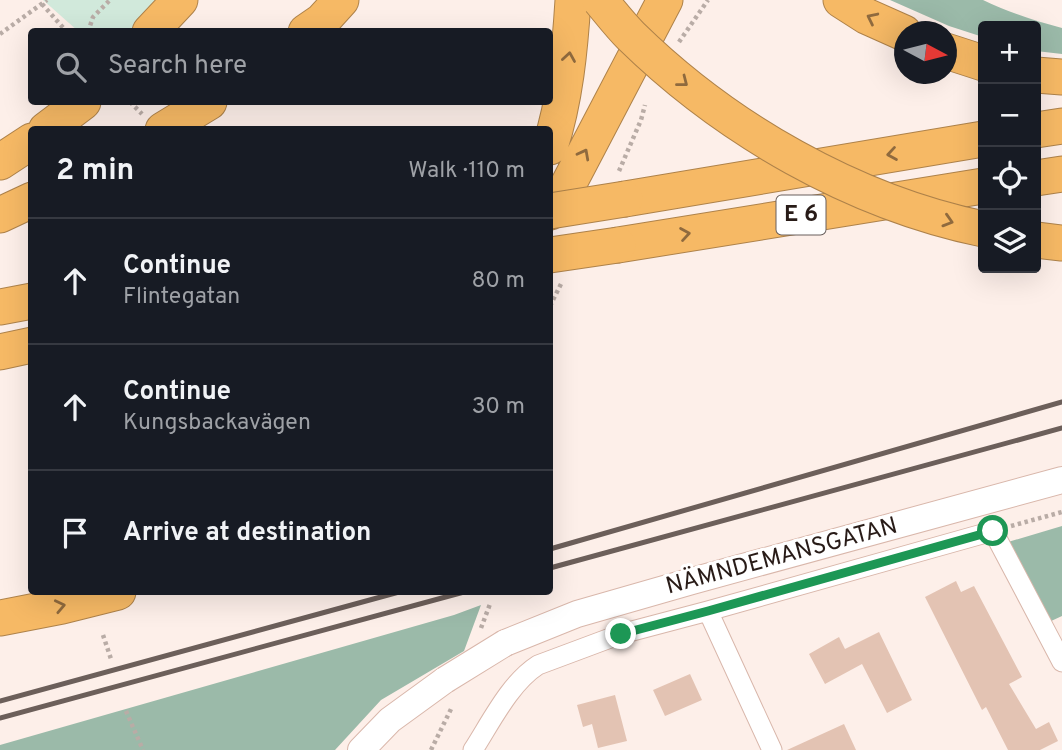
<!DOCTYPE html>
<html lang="en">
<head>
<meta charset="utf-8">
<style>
	:root { --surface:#171b24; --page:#242831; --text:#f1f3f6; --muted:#9ea1a6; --line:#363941 }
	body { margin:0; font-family:Overpass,sans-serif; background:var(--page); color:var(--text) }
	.controls { position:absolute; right:21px; top:21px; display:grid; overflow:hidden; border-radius:7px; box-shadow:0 7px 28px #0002 }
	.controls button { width:63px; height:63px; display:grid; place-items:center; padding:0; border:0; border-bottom:2px solid var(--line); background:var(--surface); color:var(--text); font:35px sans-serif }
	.compass { position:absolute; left:894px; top:21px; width:63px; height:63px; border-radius:50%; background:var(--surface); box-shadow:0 7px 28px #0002; rotate:97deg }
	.stop { position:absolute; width:21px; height:21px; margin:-16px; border:5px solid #1d9755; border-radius:50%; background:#fff }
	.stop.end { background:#1d9755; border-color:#fff; box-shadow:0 2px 7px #0008 }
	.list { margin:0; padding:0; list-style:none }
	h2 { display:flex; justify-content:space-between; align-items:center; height:91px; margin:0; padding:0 28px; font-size:30px }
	h2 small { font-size:23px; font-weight:400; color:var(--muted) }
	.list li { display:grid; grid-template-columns:46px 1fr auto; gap:21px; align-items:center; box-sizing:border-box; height:126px; padding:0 28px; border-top:2px solid var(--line) }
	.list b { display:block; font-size:26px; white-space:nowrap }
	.list p { margin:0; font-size:23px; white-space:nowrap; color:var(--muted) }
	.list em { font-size:23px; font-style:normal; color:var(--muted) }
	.icon { flex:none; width:38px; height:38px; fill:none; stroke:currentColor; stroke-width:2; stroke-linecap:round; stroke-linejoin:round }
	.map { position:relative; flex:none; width:1062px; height:750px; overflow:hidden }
	.search { position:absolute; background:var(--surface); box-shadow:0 7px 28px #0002; left:28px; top:28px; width:525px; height:77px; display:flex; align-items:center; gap:18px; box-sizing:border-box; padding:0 24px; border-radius:7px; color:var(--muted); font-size:26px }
	.panel { position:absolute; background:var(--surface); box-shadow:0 7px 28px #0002; left:28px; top:126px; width:525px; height:469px; border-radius:7px }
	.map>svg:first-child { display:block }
</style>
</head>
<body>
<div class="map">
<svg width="1062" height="750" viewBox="0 0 1062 750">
	<rect width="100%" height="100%" fill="#fdefe9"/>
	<path fill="#d1e9db" d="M43,0H157L128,32L78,31Z"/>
	<path fill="#9bbaa9" d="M890,0H983C1008,12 1035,21 1062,28V54L1036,51V26H983V37L949,26Z
		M1062,526V616L1049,622L1008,542Z
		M481,605L464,651L381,700L335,750H0V745L454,615Z"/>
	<path fill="#e3c3b3" d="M956,581L961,592L974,586L1022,677L1009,684L1036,729L1049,722L1058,741L1040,750H1008L986,707L982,710L925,597Z
		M879,632L912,700L887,713L862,664L825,684L809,654L839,637L845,649Z
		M690,674L702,700L665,716L653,690Z
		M615,695L627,741L598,748L592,724L583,727L577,705Z
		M844,724L856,750H787Z"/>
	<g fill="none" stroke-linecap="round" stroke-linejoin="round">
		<defs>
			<path id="street" d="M708,611L772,750
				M473,750C491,722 510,683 538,665L621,634L708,611L993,531L1062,662"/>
			<path id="secondary" d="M505,643L577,614L692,581L1062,480
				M361,750L390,720L445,680"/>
			<path id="highway" d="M841,0L866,16L904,33
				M150,32L180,0
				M306,32L322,21L341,0
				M946,51L983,63
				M1036,75L1062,77
				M46,130L83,102
				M163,130L209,102
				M1036,130L1062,126
				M550,147C565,100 570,50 573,0
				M0,162L32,141
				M1036,178L1062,174
				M625,199L983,139
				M550,212L567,187L665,0
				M0,215L32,200
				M1036,240L1062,243
				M618,245L983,186
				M0,307L32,301
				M0,352L32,345
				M0,618L62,606L118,592"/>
		</defs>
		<use href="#street" stroke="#d9b7ab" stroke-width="21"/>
		<use href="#secondary" stroke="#d9b7ab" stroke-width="28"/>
		<use href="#highway" stroke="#ae824a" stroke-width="37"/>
		<path stroke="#b9aca6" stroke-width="4.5" stroke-dasharray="3.5 3.5" stroke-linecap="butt" d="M42,4L67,32
			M88,32L93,17L110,0
			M0,34L47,0
			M679,42L708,0
			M130,102L142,114
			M619,171L641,120L645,105
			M550,306L562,282
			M1011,526L1062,512
			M481,628L490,604
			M103,635L111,659
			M126,711L143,750
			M431,750L452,707"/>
		<use href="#street" stroke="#fff" stroke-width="19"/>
		<use href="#secondary" stroke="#fff" stroke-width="26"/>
		<use href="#highway" stroke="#f6b965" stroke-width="35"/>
		<path stroke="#6c5f5a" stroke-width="5" d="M550,549L1062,402
			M550,568L1062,428
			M0,701L399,592
			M0,718L464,592"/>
		<defs>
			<path id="secondary-bridge" d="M445,680L505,643"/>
			<path id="highway-bridge" d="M600,0C610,12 620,25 631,36C726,129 853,202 983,229
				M550,211L625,199
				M550,255L618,245"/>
		</defs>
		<use href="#secondary-bridge" stroke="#d9b7ab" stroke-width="28" stroke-linecap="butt"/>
		<use href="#highway-bridge" stroke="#ae824a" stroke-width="37" stroke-linecap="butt"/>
		<use href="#secondary-bridge" stroke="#fff" stroke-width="26"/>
		<use href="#highway-bridge" stroke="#f6b965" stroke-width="35"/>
	</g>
	<defs><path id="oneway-chevron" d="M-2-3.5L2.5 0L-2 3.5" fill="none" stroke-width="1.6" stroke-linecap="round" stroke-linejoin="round" transform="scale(1.75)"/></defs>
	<g stroke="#8f6a3e">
		<use href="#oneway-chevron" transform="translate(872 18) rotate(-154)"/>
		<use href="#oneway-chevron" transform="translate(569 57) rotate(-81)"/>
		<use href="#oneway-chevron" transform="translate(683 82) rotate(38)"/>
		<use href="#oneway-chevron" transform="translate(584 154) rotate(-62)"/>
		<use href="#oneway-chevron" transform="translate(892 154) rotate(171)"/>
		<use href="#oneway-chevron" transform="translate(948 221) rotate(17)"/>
		<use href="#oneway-chevron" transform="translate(685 234) rotate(-9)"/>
		<use href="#oneway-chevron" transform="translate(60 606) rotate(-12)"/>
	</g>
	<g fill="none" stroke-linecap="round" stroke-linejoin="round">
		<path stroke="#1d9755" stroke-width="9" d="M621,634L708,611L993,531"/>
	</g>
	<g text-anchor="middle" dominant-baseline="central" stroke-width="6" stroke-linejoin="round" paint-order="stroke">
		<rect fill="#fff" stroke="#685f5d" stroke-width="2" x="776.5" y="195.5" width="49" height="39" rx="5"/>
		<g font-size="23" font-weight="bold" fill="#281b17">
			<text x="801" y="215">E 6</text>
		</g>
		<g font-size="24" fill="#281b17" stroke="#fff">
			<text transform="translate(782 557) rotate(-15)">NÄMNDEMANSGATAN</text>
		</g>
	</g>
</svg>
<div class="controls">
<button>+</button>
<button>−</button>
<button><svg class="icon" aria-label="locate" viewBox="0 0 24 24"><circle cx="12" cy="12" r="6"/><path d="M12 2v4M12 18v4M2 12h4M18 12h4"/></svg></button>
<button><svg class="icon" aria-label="layers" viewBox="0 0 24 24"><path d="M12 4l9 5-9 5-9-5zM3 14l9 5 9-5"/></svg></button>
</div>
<svg class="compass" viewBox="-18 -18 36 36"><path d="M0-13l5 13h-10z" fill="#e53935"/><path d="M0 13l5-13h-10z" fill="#9ea1a6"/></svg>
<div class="stop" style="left:993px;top:531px"></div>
<div class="stop end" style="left:621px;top:634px"></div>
<div class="search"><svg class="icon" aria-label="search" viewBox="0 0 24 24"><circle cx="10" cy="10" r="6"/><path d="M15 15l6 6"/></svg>Search here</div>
<section class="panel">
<h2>2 min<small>Walk · 110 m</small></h2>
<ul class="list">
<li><svg class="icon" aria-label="ahead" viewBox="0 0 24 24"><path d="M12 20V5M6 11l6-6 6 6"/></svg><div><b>Continue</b><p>Flintegatan</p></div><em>80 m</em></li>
<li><svg class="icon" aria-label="ahead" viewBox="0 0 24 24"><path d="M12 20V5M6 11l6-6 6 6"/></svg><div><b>Continue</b><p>Kungsbackavägen</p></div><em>30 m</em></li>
<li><svg class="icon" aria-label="arrive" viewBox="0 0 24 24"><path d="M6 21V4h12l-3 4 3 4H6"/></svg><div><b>Arrive at destination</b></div></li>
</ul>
</section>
</div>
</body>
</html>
